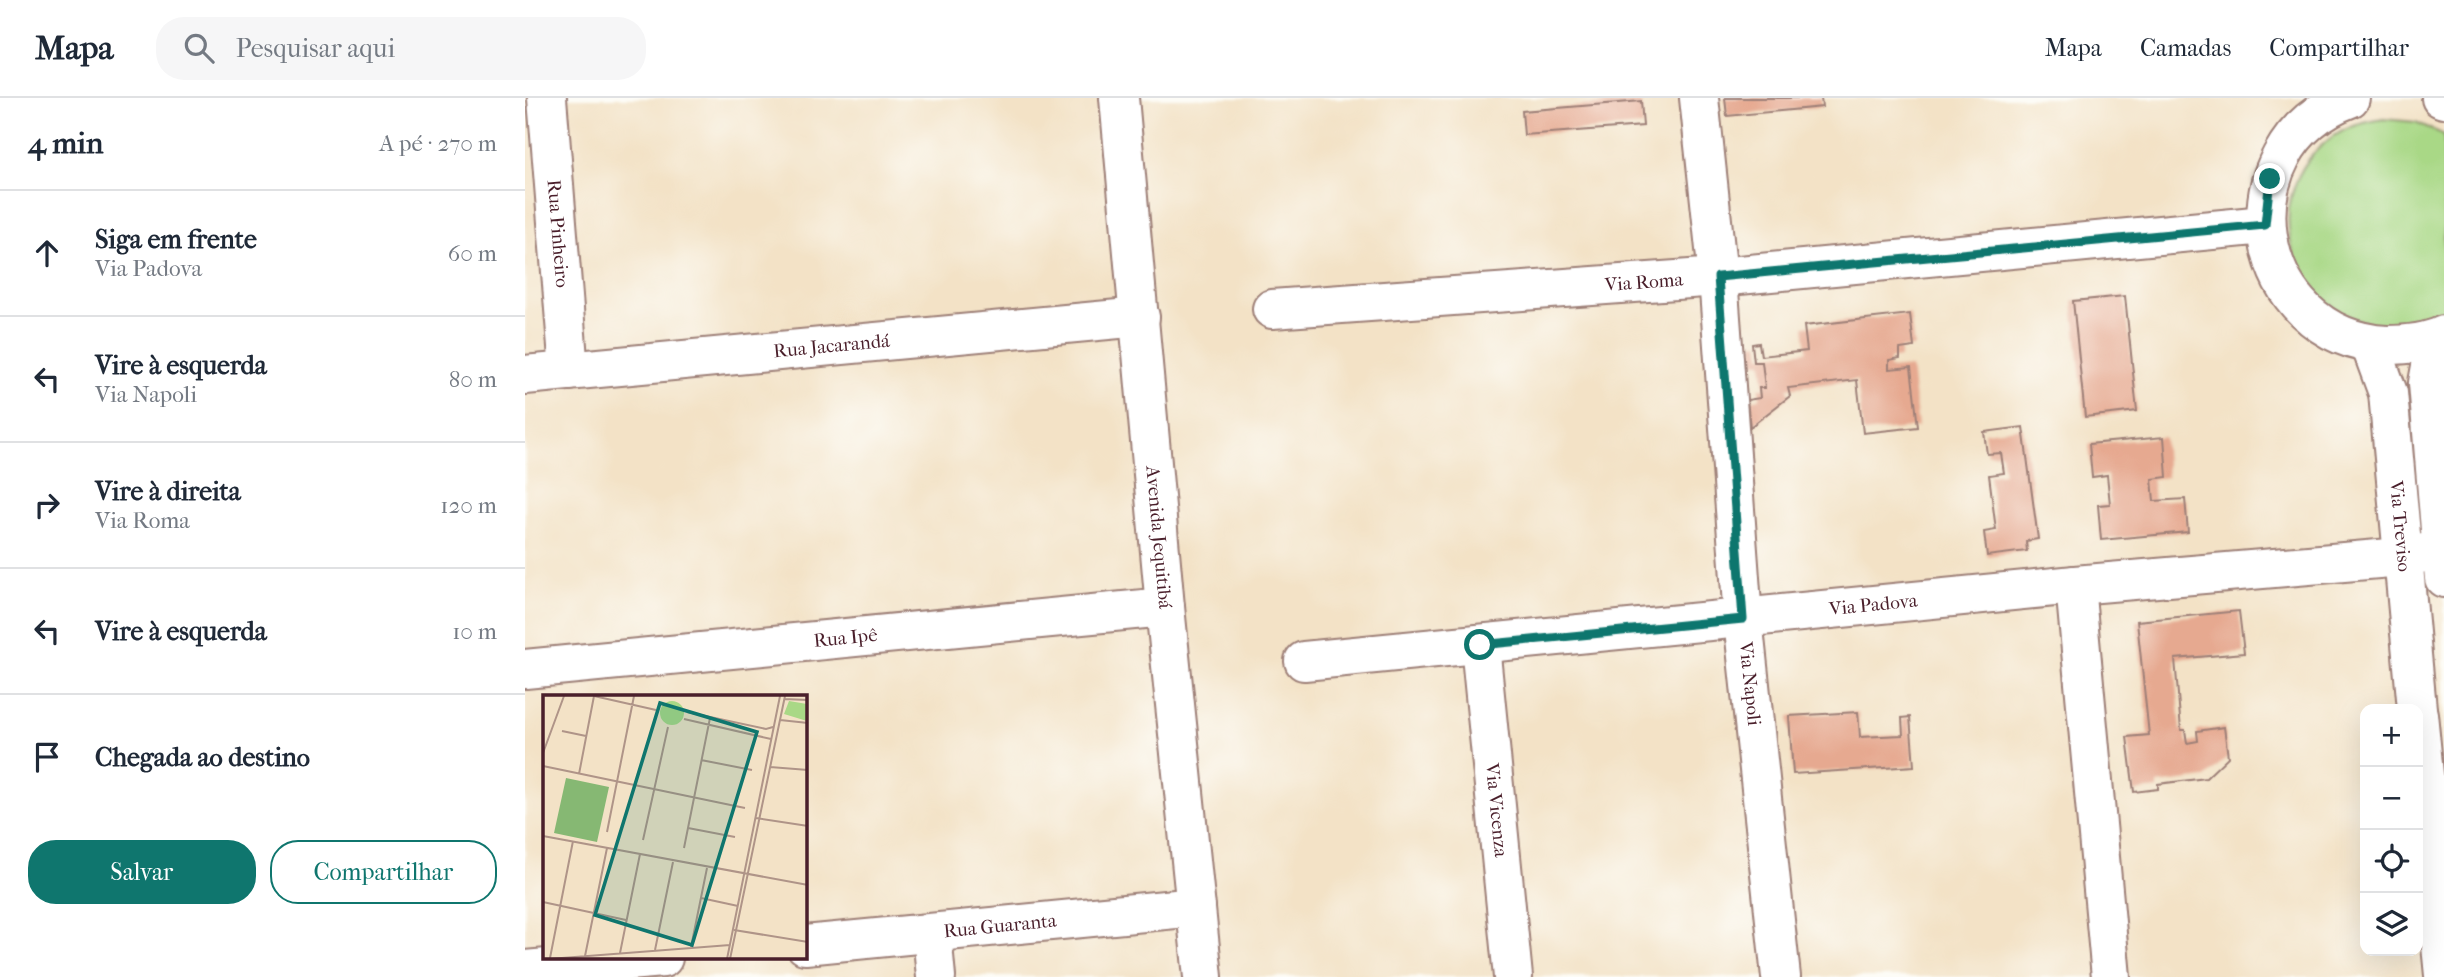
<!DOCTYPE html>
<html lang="pt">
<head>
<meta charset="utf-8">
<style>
	:root { --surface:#fff; --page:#f6f6f7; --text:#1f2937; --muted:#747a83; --line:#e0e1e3; --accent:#0f766e }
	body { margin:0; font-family:"IM FELL French Canon",serif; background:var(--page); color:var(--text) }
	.controls { position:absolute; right:21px; bottom:21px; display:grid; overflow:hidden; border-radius:14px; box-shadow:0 7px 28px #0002 }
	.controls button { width:63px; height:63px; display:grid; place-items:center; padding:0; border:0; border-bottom:2px solid var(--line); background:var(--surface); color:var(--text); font:35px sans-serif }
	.stop { position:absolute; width:21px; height:21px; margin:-16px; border:5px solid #0f766e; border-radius:50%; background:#fff }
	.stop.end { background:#0f766e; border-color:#fff; box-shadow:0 2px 7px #0008 }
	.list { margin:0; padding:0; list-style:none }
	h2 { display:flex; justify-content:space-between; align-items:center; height:91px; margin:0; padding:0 28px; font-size:30px }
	h2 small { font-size:23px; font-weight:400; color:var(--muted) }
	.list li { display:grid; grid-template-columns:46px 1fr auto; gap:21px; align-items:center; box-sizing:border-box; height:126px; padding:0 28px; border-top:2px solid var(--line) }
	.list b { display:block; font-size:26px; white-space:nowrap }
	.list p { margin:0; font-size:23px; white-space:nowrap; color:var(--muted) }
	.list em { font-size:23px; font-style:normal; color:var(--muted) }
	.actions { display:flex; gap:14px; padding:21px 28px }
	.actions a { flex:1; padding:16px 0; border:2px solid var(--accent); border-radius:28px; text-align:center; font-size:24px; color:var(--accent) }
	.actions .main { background:var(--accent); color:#fff }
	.icon { flex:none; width:38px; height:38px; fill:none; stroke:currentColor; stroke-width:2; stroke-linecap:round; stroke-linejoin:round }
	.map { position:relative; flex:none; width:1919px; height:879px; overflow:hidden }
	header { display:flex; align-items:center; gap:42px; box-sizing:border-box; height:98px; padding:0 35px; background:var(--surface); border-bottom:2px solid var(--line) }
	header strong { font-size:33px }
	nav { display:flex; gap:38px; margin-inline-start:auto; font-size:24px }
	.search { width:490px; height:63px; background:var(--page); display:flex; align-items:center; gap:18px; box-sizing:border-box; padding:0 24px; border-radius:28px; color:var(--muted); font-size:26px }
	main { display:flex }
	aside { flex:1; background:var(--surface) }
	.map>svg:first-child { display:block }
</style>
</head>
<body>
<header>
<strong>Mapa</strong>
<div class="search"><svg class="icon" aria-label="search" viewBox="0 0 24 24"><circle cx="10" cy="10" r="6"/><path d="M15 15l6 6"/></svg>Pesquisar aqui</div>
<nav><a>Mapa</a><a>Camadas</a><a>Compartilhar</a></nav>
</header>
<main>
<aside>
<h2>4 min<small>A pé · 270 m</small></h2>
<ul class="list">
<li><svg class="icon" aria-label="ahead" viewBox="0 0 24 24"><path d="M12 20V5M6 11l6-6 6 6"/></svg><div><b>Siga em frente</b><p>Via Padova</p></div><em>60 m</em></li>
<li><svg class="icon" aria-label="left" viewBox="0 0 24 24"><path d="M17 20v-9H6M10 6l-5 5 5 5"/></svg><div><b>Vire à esquerda</b><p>Via Napoli</p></div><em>80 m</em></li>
<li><svg class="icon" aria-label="right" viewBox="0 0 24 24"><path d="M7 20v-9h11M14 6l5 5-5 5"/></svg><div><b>Vire à direita</b><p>Via Roma</p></div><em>120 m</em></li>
<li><svg class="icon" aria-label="left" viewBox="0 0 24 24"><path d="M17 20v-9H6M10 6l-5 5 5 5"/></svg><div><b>Vire à esquerda</b></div><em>10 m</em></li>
<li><svg class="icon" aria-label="arrive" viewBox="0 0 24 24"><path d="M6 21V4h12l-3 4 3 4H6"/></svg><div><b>Chegada ao destino</b></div></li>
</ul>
<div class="actions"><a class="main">Salvar</a><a>Compartilhar</a></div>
</aside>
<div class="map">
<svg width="1919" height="879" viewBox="0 0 1919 879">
	<rect width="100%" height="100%" fill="#fdfcf7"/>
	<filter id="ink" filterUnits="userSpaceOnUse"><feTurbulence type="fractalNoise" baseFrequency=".0143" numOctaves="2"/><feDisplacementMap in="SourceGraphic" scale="14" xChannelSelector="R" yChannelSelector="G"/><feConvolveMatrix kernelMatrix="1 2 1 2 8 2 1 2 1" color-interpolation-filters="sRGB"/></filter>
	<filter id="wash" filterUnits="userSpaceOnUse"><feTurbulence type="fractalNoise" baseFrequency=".00686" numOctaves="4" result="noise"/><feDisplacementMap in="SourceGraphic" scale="28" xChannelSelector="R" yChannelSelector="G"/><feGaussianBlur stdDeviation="1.57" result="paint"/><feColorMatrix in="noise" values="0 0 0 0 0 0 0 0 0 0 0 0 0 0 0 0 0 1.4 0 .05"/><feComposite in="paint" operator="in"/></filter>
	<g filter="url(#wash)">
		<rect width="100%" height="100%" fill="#f3e2c6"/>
		<path fill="#a9d886" stroke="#7a7c58" stroke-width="2" d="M1858,21L1891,24L1919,37V212C1902,223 1883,227 1863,227C1753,222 1725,73 1826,29C1836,25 1847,23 1858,21Z"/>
		<g id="blocks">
			<path fill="#e6a990" d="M1200,0H1296L1297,9L1202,18Z
				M1116,3L1118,28L999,37L997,13Z
				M1600,198L1612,313L1560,319L1548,203Z
				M1385,216L1389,249L1375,251V260L1364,262V271L1386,269L1393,329L1338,335L1332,282L1263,290L1265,298L1225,329L1222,302L1235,300L1234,290H1240L1237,264H1229L1227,246L1234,245L1236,258L1282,253L1279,228Z
				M1498,329L1513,441L1501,443L1502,453L1462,458L1459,434L1471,432L1464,377L1479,375L1476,355L1462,356L1459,334Z
				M1639,339L1642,379L1627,381L1629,403L1660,401L1663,434L1576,442L1573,407L1585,406L1582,377L1567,379L1564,346Z
				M1714,513L1719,555L1650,561L1656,632H1660L1662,645L1673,643L1672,633L1699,629L1703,659L1681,680L1633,686V691L1609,694L1602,639L1624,637L1612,523Z
				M1333,614L1335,639L1378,637L1377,620L1385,619L1389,668L1268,676L1264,618Z"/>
		</g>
	</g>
	<g filter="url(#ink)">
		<use href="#blocks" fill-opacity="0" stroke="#9e8078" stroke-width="2"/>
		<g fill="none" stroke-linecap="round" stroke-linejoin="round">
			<defs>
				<g id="minor">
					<path id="s1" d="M22,0L44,273"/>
					<path id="s2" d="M594,0L640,509L678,879"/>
					<path id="s3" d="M1174,0L1193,179L1218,521L1256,879"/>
					<path d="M1825,0C1695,48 1724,240 1862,247C1881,247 1902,245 1919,237"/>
					<path d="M1916,0L1919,1"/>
					<path id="s4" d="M747,211L1193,179L1740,127"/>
					<path d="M1911,241L1903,285L1919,480"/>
					<path id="s5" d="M1845,246L1863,295L1892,611"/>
					<path id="s6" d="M0,277L615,219"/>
					<path d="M1550,487L1586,879"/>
					<path id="s7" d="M955,547L988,879"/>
					<path id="s8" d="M779,563L1550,487L1877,459L1916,452"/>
					<path id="s9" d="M0,571L640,509"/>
					<path d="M1893,616L1919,877"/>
					<path d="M407,836L411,879"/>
					<path id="s10" d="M280,847L671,809"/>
					<path d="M0,872L138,860"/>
				</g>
			</defs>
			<use href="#minor" stroke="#9e8078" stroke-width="42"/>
			<use href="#minor" stroke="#fff" stroke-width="38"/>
		</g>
	</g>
	<g fill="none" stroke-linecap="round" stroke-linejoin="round" filter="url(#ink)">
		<path stroke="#0f766e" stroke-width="9" d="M955,547L1218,521L1193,179L1740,127L1745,81"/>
	</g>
	<g text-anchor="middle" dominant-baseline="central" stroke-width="5" stroke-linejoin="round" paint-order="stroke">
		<g font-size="19" fill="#4a1f2b" stroke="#fdfcf7">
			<text stroke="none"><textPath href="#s1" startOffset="136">Rua Pinheiro</textPath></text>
			<text stroke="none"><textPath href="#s4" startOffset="373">Via Roma</textPath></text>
			<text stroke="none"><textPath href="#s6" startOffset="308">Rua Jacarandá</textPath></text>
			<text stroke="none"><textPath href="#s5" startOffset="186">Via Treviso</textPath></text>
			<text stroke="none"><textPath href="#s2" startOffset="441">Avenida Jequitibá</textPath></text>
			<text stroke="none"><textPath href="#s8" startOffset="572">Via Padova</textPath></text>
			<text stroke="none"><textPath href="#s9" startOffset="322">Rua Ipê</textPath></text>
			<text stroke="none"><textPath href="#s3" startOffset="588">Via Napoli</textPath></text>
			<text stroke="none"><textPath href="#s7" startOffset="166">Via Vicenza</textPath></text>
			<text stroke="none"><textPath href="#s10" startOffset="196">Rua Guaranta</textPath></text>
		</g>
	</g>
	<g transform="translate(18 597)">
		<rect width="264" height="264" fill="#f3e2c6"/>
		<path d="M246,6L264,9V26L241,19ZM117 18a12 12 0 1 1 24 0a12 12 0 1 1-24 0Z" fill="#a9d886"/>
		<path d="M23,83L66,92L54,147L11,138Z" fill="#86b873"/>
		<path fill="none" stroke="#af9488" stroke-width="2" d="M51,1L113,15M241,4L265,5M144,17L223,34L230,32M141,24L228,44M237,25L265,28M19,36L43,41M0,58L21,1M158,65L209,75M0,71L202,113M227,72L265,75M36,79L51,1M213,123L265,131M145,133L192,142M64,137L91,1M0,141L265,190M100,145L125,32M141,153L167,23M158,203L195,211M0,207L83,225M191,235L265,247M148,252L164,173M112,255L130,167M77,258L97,159M42,261L64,153M7,263L30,146M6,264L187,250M184,264L237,1M187,264L242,1"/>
		<path fill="#0f766e" fill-opacity="0.15" stroke="#0f766e" stroke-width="3.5" d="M117,8L214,37L149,250L52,220Z"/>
		<rect width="264" height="264" fill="none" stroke="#4a1f2b" stroke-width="3.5"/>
	</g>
</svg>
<div class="controls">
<button>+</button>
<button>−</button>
<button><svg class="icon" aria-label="locate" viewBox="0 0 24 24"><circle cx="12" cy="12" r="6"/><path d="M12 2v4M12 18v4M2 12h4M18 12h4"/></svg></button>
<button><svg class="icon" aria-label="layers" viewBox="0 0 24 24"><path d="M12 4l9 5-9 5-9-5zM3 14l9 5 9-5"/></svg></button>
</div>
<div class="stop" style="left:955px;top:547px"></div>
<div class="stop end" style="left:1745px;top:81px"></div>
</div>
</main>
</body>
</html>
